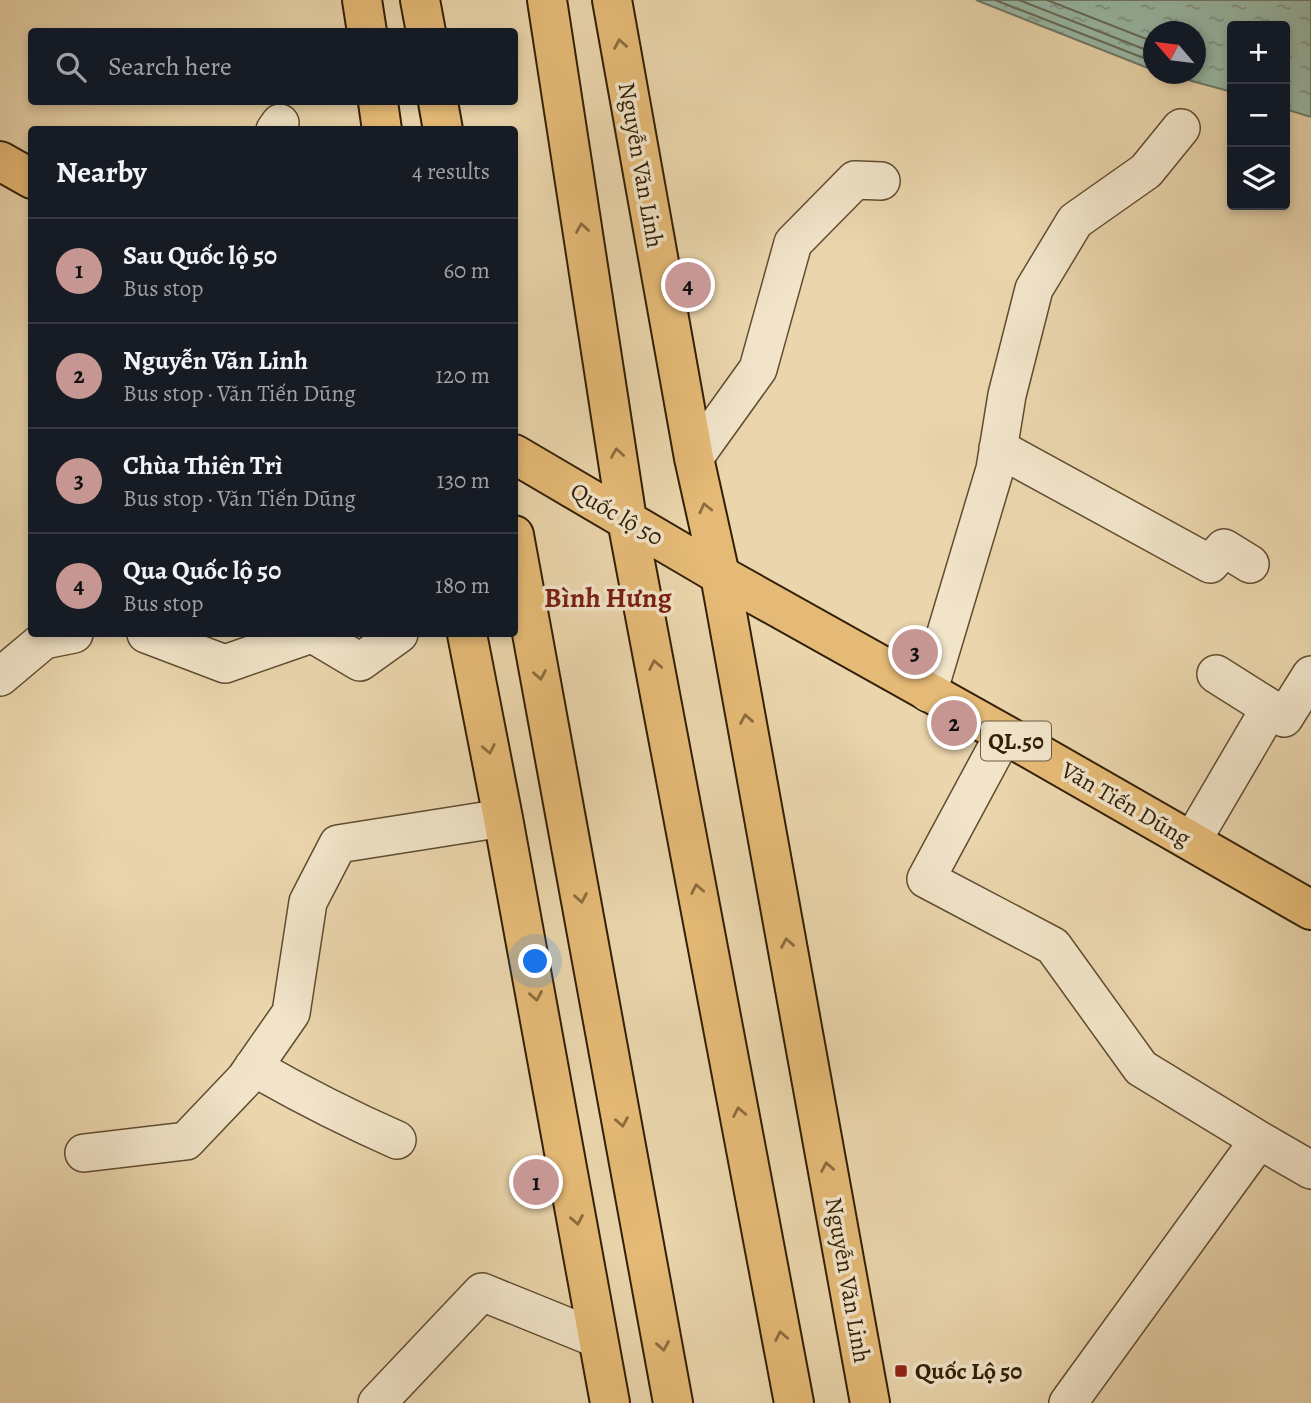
<!DOCTYPE html>
<html lang="en">
<head>
<meta charset="utf-8">
<style>
	:root { --surface:#171b24; --page:#242831; --text:#f1f3f6; --muted:#9ea1a6; --line:#363941; --accent:#c59692 }
	body { margin:0; font-family:Alegreya,serif; background:var(--page); color:var(--text) }
	.controls { position:absolute; right:21px; top:21px; display:grid; overflow:hidden; border-radius:7px; box-shadow:0 4px 10px #0003 }
	.controls button { width:63px; height:63px; display:grid; place-items:center; padding:0; border:0; border-bottom:2px solid var(--line); background:var(--surface); color:var(--text); font:35px sans-serif }
	.compass { position:absolute; left:1143px; top:21px; width:63px; height:63px; border-radius:50%; background:var(--surface); box-shadow:0 4px 10px #0003; rotate:298deg }
	.you { position:absolute; left:536px; top:962px; width:24px; height:24px; margin:-18px; border:5px solid #fff; border-radius:50%; background:#1a73e8; box-shadow:0 0 0 10px #1a73e833 }
	.badge { display:grid; place-items:center; width:46px; height:46px; border-radius:50%; background:var(--accent); color:#111; font-size:23px; font-weight:700 }
	.pin { position:absolute; translate:-50% -50%; border:4px solid #fff; box-shadow:0 2px 7px #0006 }
	.list { margin:0; padding:0; list-style:none }
	h2 { display:flex; justify-content:space-between; align-items:center; height:91px; margin:0; padding:0 28px; font-size:30px }
	h2 small { font-size:23px; font-weight:400; color:var(--muted) }
	.list li { display:grid; grid-template-columns:46px 1fr auto; gap:21px; align-items:center; box-sizing:border-box; height:105px; padding:0 28px; border-top:2px solid var(--line) }
	.list b { display:block; font-size:26px; white-space:nowrap }
	.list p { margin:0; font-size:23px; white-space:nowrap; color:var(--muted) }
	.list em { font-size:23px; font-style:normal; color:var(--muted) }
	.icon { flex:none; width:38px; height:38px; fill:none; stroke:currentColor; stroke-width:2; stroke-linecap:round; stroke-linejoin:round }
	.map { position:relative; flex:none; width:1311px; height:1403px; overflow:hidden }
	.search { position:absolute; background:var(--surface); box-shadow:0 4px 10px #0003; left:28px; top:28px; width:490px; height:77px; display:flex; align-items:center; gap:18px; box-sizing:border-box; padding:0 24px; border-radius:7px; color:var(--muted); font-size:26px }
	.panel { position:absolute; background:var(--surface); box-shadow:0 4px 10px #0003; left:28px; top:126px; width:490px; height:511px; border-radius:7px }
	.map>svg:first-child { display:block }
</style>
</head>
<body>
<div class="map">
<svg width="1311" height="1403" viewBox="0 0 1311 1403">
	<defs>
		<pattern id="water-ripples" width="26" height="14" patternUnits="userSpaceOnUse" patternTransform="scale(1.75)"><rect width="26" height="14" fill="#98b9a7"/><path d="M2 4q2-2 4 0t4 0M15 11q2-2 4 0t4 0" fill="none" stroke="#7d9686"/></pattern>
	</defs>
	<rect width="100%" height="100%" fill="#ead5ac"/>
	<filter id="stains"><feTurbulence type="fractalNoise" baseFrequency=".00286" numOctaves="4"/><feColorMatrix values="0 0 0 0 .2 0 0 0 0 .09 0 0 0 0 .02 0 0 0 .5 -.17"/></filter>
	<radialGradient id="worn" r=".72"><stop offset=".6" stop-color="#630" stop-opacity="0"/><stop offset="1" stop-color="#630" stop-opacity=".3"/></radialGradient>
	<path fill="url(#water-ripples)" stroke="#6f7b67" stroke-width="2" d="M976,0H1311V117L1285,109V26H1232V92L1166,74H1196V32H1154L1153,70Z"/>
	<g fill="none" stroke-linecap="round" stroke-linejoin="round">
		<path stroke="#656c57" stroke-width="2" d="M995,0L1154,62
			M1019,0L1154,53
			M1047,0L1154,42"/>
		<defs>
			<path id="minor" d="M275,130L280,123
				M998,448L1210,564L1224,548L1250,564
				M694,458L758,369L793,243L855,180L881,181
				M146,634L225,664L311,634
				M313,634L360,662L399,634
				M0,677L44,640L74,634
				M928,693L995,469L1007,395L1034,289L1075,221L1146,171L1181,128
				M1270,708L1284,718L1311,675
				M1004,734L926,879L1053,946L1141,1068L1259,1140L1068,1403
				M1192,841L1270,708L1216,674
				M253,1067C300,1094 347,1118 397,1140
				M1259,1140L1311,1170
				M84,1153L186,1141L245,1079L291,1013L308,902L338,844L503,818
				M377,1403L482,1292L598,1339"/>
			<path id="major" d="M362,0L367,32
				M612,0L694,458L720,575L870,1403
				M378,102L382,130
				M0,161L32,179
				M467,634L503,818L610,1403"/>
			<path id="highway" d="M420,0L426,32
				M547,0L627,520L794,1403
				M438,102L443,130
				M514,454L720,575L1004,734L1311,910
				M514,535L673,1403"/>
		</defs>
		<use href="#minor" stroke="#604c30" stroke-width="40"/>
		<use href="#major" stroke="#321f07" stroke-width="42"/>
		<use href="#highway" stroke="#321f07" stroke-width="42"/>
		<use href="#minor" stroke="#f1e4c9" stroke-width="37"/>
		<use href="#major" stroke="#e5ba76" stroke-width="38"/>
		<use href="#highway" stroke="#e5ba76" stroke-width="38"/>
	</g>
	<defs><path id="oneway-chevron" d="M-2-3.5L2.5 0L-2 3.5" fill="none" stroke-width="1.6" stroke-linecap="round" stroke-linejoin="round" transform="scale(1.75)"/></defs>
	<g stroke="#8c6c3e">
		<use href="#oneway-chevron" transform="translate(620 44) rotate(-100)"/>
		<use href="#oneway-chevron" transform="translate(582 228) rotate(-99)"/>
		<use href="#oneway-chevron" transform="translate(617 453) rotate(-99)"/>
		<use href="#oneway-chevron" transform="translate(705 508) rotate(-103)"/>
		<use href="#oneway-chevron" transform="translate(655 665) rotate(-101)"/>
		<use href="#oneway-chevron" transform="translate(540 675) rotate(80)"/>
		<use href="#oneway-chevron" transform="translate(746 719) rotate(-100)"/>
		<use href="#oneway-chevron" transform="translate(489 749) rotate(79)"/>
		<use href="#oneway-chevron" transform="translate(697 889) rotate(-101)"/>
		<use href="#oneway-chevron" transform="translate(581 898) rotate(80)"/>
		<use href="#oneway-chevron" transform="translate(787 943) rotate(-100)"/>
		<use href="#oneway-chevron" transform="translate(536 996) rotate(80)"/>
		<use href="#oneway-chevron" transform="translate(739 1112) rotate(-101)"/>
		<use href="#oneway-chevron" transform="translate(622 1122) rotate(80)"/>
		<use href="#oneway-chevron" transform="translate(827 1167) rotate(-100)"/>
		<use href="#oneway-chevron" transform="translate(577 1220) rotate(80)"/>
		<use href="#oneway-chevron" transform="translate(781 1336) rotate(-101)"/>
		<use href="#oneway-chevron" transform="translate(663 1346) rotate(80)"/>
	</g>
	<rect fill="#8f2418" stroke="#f1e4c9" stroke-width="2.5" x="894" y="1364" width="14" height="14" rx="3.5"/>
	<g text-anchor="middle" dominant-baseline="central" stroke-width="7" stroke-linejoin="round" paint-order="stroke">
		<rect fill="#f1e4c9" stroke="#6b5a41" stroke-width="2" x="981" y="721.5" width="70" height="39" rx="5"/>
		<g font-size="23" font-weight="bold" fill="#321f07">
			<text x="1016" y="741">QL.50</text>
		</g>
		<g font-size="24" fill="#321f07" stroke="#f1e4c9">
			<text transform="translate(641 165) rotate(80)">Nguyễn Văn Linh</text>
			<text transform="translate(617 514) rotate(30)">Quốc lộ 50</text>
			<text transform="translate(1126 804) rotate(30)">Văn Tiến Dũng</text>
			<text transform="translate(848 1280) rotate(80)">Nguyễn Văn Linh</text>
		</g>
		<g font-size="24" font-weight="bold" fill="#321f07" stroke="#f1e4c9" text-anchor="start">
			<text x="915" y="1371">Quốc Lộ 50</text>
		</g>
		<g font-size="28" font-weight="bold" fill="#7a1f14" stroke="#f1e4c9">
			<text x="608" y="598">Bình Hưng</text>
		</g>
	</g>
	<rect width="100%" height="100%" filter="url(#stains)"/>
	<rect width="100%" height="100%" fill="url(#worn)"/>
</svg>
<div class="controls">
<button>+</button>
<button>−</button>
<button><svg class="icon" aria-label="layers" viewBox="0 0 24 24"><path d="M12 4l9 5-9 5-9-5zM3 14l9 5 9-5"/></svg></button>
</div>
<svg class="compass" viewBox="-18 -18 36 36"><path d="M0-13l5 13h-10z" fill="#e53935"/><path d="M0 13l5-13h-10z" fill="#9ea1a6"/></svg>
<div class="you"></div>
<div class="pin badge" style="left:536px;top:1182px">1</div>
<div class="pin badge" style="left:954px;top:723px">2</div>
<div class="pin badge" style="left:915px;top:652px">3</div>
<div class="pin badge" style="left:688px;top:285px">4</div>
<div class="search"><svg class="icon" aria-label="search" viewBox="0 0 24 24"><circle cx="10" cy="10" r="6"/><path d="M15 15l6 6"/></svg>Search here</div>
<section class="panel">
<h2>Nearby<small>4 results</small></h2>
<ul class="list">
<li><span class="badge">1</span><div><b>Sau Quốc lộ 50</b><p>Bus stop</p></div><em>60 m</em></li>
<li><span class="badge">2</span><div><b>Nguyễn Văn Linh</b><p>Bus stop · Văn Tiến Dũng</p></div><em>120 m</em></li>
<li><span class="badge">3</span><div><b>Chùa Thiên Trì</b><p>Bus stop · Văn Tiến Dũng</p></div><em>130 m</em></li>
<li><span class="badge">4</span><div><b>Qua Quốc lộ 50</b><p>Bus stop</p></div><em>180 m</em></li>
</ul>
</section>
</div>
</body>
</html>
